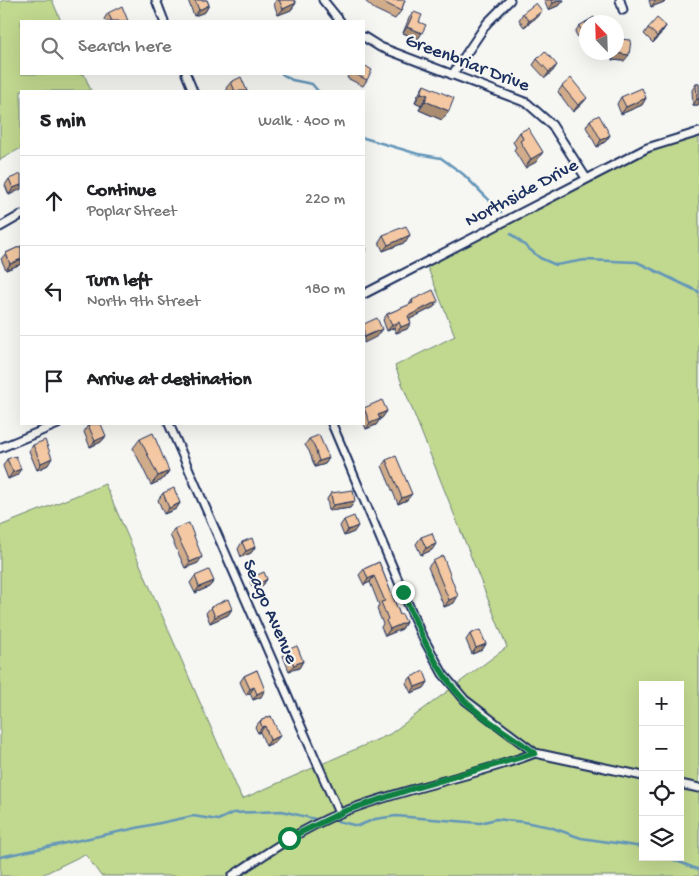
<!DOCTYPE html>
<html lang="en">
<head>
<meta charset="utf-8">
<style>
	:root { --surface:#fff; --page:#f2f2f2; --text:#202124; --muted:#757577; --line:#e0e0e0 }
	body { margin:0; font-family:"Gochi Hand",sans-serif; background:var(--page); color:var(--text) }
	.controls { position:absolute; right:15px; bottom:15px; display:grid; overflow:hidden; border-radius:0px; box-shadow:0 5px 20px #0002 }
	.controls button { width:45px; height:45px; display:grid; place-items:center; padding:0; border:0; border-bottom:1px solid var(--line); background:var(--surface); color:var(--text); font:25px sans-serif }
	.compass { position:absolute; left:579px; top:15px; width:45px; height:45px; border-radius:50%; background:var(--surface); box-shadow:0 5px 20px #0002; rotate:337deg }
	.stop { position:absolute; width:15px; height:15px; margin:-11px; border:4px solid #0b8043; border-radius:50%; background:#fff }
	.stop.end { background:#0b8043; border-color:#fff; box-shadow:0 1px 5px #0008 }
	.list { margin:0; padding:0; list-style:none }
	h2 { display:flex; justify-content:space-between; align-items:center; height:65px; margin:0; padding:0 20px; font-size:21px }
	h2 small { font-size:16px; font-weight:400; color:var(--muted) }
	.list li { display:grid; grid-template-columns:32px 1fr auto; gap:15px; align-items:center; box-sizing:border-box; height:90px; padding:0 20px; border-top:1px solid var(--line) }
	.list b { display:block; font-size:19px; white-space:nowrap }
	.list p { margin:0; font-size:16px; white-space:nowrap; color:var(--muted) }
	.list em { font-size:16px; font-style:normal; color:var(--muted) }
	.icon { flex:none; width:28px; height:28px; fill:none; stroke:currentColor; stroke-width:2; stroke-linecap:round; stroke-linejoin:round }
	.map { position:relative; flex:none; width:699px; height:876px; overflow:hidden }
	.search { position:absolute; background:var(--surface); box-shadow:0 5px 20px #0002; left:20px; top:20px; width:345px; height:55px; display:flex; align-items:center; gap:12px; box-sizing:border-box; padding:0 18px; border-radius:0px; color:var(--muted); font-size:19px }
	.panel { position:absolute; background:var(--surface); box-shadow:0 5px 20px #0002; left:20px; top:90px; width:345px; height:335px; border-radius:0px }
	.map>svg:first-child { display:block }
</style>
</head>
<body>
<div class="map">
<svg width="699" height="876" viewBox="0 0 699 876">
	<rect width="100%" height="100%" fill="#f6f6f2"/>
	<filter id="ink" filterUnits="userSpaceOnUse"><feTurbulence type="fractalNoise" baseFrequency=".02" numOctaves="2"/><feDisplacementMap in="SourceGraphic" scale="10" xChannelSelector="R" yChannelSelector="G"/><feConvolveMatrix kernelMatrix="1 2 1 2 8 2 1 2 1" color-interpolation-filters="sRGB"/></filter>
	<g filter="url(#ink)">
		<path fill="#c1d88f" stroke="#6e8476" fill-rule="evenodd" d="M4,0H52L61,21H21V74H84L91,91H21V148L0,160V2Z
			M699,133V876H101L85,854L40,876H0V526L105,484L242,799L390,734L507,647L395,366L455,336L427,266L685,134ZM643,685H680V857H643Z"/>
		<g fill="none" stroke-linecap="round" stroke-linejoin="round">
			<path stroke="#6396b9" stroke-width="2.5" d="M282,74L292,80L312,84L318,91
				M364,138L418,154L441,158L463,174L501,212
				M511,234L540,258L556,265L585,260L637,262L699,292
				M333,820L358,826L375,819L396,816L480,823L496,819L524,822L550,827L581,838L643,847
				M0,857L193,816L218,820L233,813L282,811L315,819
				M667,857L699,870"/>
			<defs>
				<path id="street" d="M156,0L164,21
					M323,0L340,21
					M620,0L623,10
					M364,37L380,47L527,103L552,125L586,178
					M186,74L193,91
					M452,75L487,23L510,0
					M0,227L21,215
					M364,294L647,148L699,132
					M169,424L339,813
					M332,424L420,632L443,674L465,700L535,753L643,776
					M0,448L58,424
					M680,784L699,788
					M232,876C268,852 303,828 343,812C406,787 473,777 535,753"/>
			</defs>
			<use href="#street" stroke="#1b2f5e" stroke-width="11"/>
			<use href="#street" stroke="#f6f6f2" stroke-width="7"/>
		</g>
		<path fill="#d1ac8b" stroke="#1b2f5e" d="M188,0H207L209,5L205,12L194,16Z
			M276,0H294L296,3L291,10L278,15L274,4Z
			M364,0H405L401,11L395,19L374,9Z
			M544,0H564L560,5L548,10Z
			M649,0H666L664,2L651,7Z
			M414,12L419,22L418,39L403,33L409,18Z
			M108,13L128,21H105L104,19Z
			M523,13L537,17L524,27L519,20Z
			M586,22V37L580,41L575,32L579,26Z
			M666,26L662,32L653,43L644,34L648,28Z
			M618,39L624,61L612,60L613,52H616V41Z
			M537,59L553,71L545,78L533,65Z
			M349,74H364L367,80L363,86L347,78Z
			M231,82L247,91H228L226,88Z
			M696,84H699V105H693L692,90Z
			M424,85L449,111L442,120L419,110L421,105L415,102L418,95Z
			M562,86L582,104L573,112L558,92Z
			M621,97L646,98L642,105L621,114L617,104Z
			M590,120L610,135L606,141L597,147L586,127Z
			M520,132L536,162L525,168L514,150L516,147L513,142Z
			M9,179L21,189L9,195L5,185Z
			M383,235L406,242L383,251L379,242Z
			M21,246V264L6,270L1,259L6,253Z
			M412,300L438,301L434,307L410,319L407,329L396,333L394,328L387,331L383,320L387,314L409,305Z
			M364,408L387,411L382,418L380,419L376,425L366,429L364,424Z
			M88,425L106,436L101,442L90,447L84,432Z
			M140,439L169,471L162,480L151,485L133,448Z
			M309,439L329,458L325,464L315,467L309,451L305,445Z
			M33,445L48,465L37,470L29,451Z
			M7,459L17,475L8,479L3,466Z
			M386,460L407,500L398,504L382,466Z
			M163,493L180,503L176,509L164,514L158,500Z
			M331,493L355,501L350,508L329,511L327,499Z
			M344,520L354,532L344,536L340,526Z
			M174,529L198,563L185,568L170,535Z
			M421,537L432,550L421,555L416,544Z
			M242,542L255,547L251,553L241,557L238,549Z
			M433,561L454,603L444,607L428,567Z
			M379,562L400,615L406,622L402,629L385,636L381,627L383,624L377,609L379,605L370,582L364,585L359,575L364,569Z
			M195,576L214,581L209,587L195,593L190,583Z
			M255,576L267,579L263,585L254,590L250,582Z
			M211,607L232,609L228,615L210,623L206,613Z
			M470,634L486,644L482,650L472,654L466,640Z
			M287,650L303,661L299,668L289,671L283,656Z
			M257,670L261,697L253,700L250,693L246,695L240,682L244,676Z
			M411,677L428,682L424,688L411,693L406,683Z
			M271,716L275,742L266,746L260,732L258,733L255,727L260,721Z"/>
		<path fill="#aa8c71" stroke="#1b2f5e" d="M561,0H564L560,5L548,10L553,3Z
			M656,0H666L664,2L651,7Z
			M296,3L291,10L278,15L283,9Z
			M209,5L205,12L194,16L199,10Z
			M542,11L537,17L524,27L529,21Z
			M666,26L662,32L653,43L657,36Z
			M407,27L422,33L418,39L403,33Z
			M586,33V37L580,41L584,34Z
			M616,53L629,55L624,61L612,60Z
			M557,65L553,71L545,78L549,72Z
			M421,93L428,95L421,105L415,102Z
			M587,98L582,104L573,112L578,105Z
			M646,98L642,105L621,114L626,107Z
			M697,99H699V105H693Z
			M425,101L449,111L442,120L419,110Z
			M610,135L606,141L597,147L601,140Z
			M543,152L536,162L525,168L531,159Z
			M21,185V189L9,195L13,188Z
			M410,235L406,242L383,251L388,245Z
			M21,259V264L6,270L10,264Z
			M438,301L434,307L404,322L408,316Z
			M399,322L394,328L387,331L392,325Z
			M411,323L407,329L396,333L401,327Z
			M382,329L376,337L364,343V337Z
			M387,411L382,418L380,419L376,425L366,429L370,423L378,415Z
			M106,436L101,442L90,447L95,441Z
			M52,458L48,465L37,470L41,463Z
			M329,458L325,464L315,467L319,461Z
			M21,469L17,475L8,479L13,472Z
			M169,471L162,480L151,485L158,476Z
			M412,494L407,500L398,504L402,498Z
			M355,501L350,508L329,511L333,505Z
			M180,503L176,509L164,514L169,508Z
			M358,526L354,532L344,536L348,530Z
			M436,544L432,550L421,555L426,548Z
			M255,547L251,553L241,557L246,551Z
			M202,557L198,563L185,568L190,562Z
			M374,576L370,582L364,585L368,579Z
			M267,579L263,585L254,590L259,584Z
			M214,581L209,587L195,593L199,587Z
			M458,596L454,603L444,607L449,600Z
			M232,609L228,615L210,623L215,617Z
			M406,622L402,629L385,636L390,629Z
			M486,644L482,650L472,654L476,648Z
			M303,661L299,668L289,671L294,665Z
			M428,682L424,688L411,693L415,687Z
			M254,687L250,693L246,695L250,689Z
			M265,690L261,697L253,700L257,694Z
			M265,726L260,732L258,733L262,727Z
			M280,736L275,742L266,746L270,740Z"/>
		<path fill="#f3c8a2" stroke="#1b2f5e" d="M195,0H207L209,5L199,10Z
			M279,0H294L296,3L283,9Z
			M379,0H405L401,11Z
			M551,0H561L553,3Z
			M536,3L542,11L529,21L523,13Z
			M122,6L128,21H112L108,13Z
			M414,12L422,15L419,22L426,25L422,33L407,27Z
			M594,17L597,22H586V33L584,34L579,26Z
			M657,18L666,26L657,36L648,28Z
			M618,39L631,40L629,55L616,53Z
			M545,51L557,65L549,72L537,59Z
			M364,65L372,70L367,80L355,74H364Z
			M241,77L247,91H235L231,82Z
			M571,78L587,98L578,105L562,86Z
			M696,84H699V99H697Z
			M424,85L454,98L449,111L425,101L428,95L421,93Z
			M642,88L646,98L626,107L621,97Z
			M599,115L610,135L601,140L590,120Z
			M528,128L543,152L531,159L520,141L523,139L520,132Z
			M21,174V185L13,188L9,179Z
			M406,226L410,235L388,245L383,235Z
			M364,244L367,250L364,252Z
			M21,246V259L10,264L6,253Z
			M433,290L438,301L408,316L411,323L401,327L399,322L392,325L387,314L413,303L412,300Z
			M377,318L382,329L364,337V324Z
			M382,400L387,411L378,415L380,419L370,423L364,408Z
			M92,424H101L106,436L95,441L88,425Z
			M153,433L169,471L158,476L140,439Z
			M319,435L329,458L319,461L314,445L309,439Z
			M45,440L52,458L41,463L33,445Z
			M16,456L21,469L13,472L7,459Z
			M396,456L412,494L402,498L386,460Z
			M174,488L180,503L169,508L163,493Z
			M353,490L355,501L333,505L331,493Z
			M354,516L358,526L348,530L344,520Z
			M189,523L202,557L190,562L174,529Z
			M432,533L436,544L426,548L421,537Z
			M252,538L255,547L246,551L242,542Z
			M443,556L458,596L449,600L433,561Z
			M379,562L400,615L402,614L406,622L390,629L386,621L388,619L381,602L385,601L374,576L368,579L364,569Z
			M209,570L214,581L199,587L195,576Z
			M264,572L267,579L259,584L255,576Z
			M228,599L232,609L215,617L211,607Z
			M480,630L486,644L476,648L470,634Z
			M297,646L303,661L294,665L287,650Z
			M257,670L265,690L257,694L254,687L250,689L244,676Z
			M424,671L428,682L415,687L411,677Z
			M271,716L280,736L270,740L265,726L262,727L260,721Z"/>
	</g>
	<g fill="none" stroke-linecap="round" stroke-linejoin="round" filter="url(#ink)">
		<path stroke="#0b8043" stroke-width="6" d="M289,838L345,811L411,789L535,753C512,736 484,720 464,700C435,670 419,630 403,592"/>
	</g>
	<g text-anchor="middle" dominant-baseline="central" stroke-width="4.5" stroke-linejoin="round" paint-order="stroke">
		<g font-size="19" fill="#1b2f5e" stroke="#f6f6f2">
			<text transform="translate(467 64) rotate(21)">Greenbriar Drive</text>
			<text transform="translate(522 194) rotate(-28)">Northside Drive</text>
			<text transform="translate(269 612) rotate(66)">Seago Avenue</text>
		</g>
	</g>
</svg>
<div class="controls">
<button>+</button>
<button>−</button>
<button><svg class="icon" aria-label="locate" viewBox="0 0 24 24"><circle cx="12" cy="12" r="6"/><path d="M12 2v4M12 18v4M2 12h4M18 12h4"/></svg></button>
<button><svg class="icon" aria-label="layers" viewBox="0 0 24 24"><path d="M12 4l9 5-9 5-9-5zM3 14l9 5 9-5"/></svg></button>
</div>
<svg class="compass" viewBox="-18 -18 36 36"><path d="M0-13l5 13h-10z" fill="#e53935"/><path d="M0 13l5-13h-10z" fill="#757577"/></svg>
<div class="stop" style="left:289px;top:838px"></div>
<div class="stop end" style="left:403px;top:592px"></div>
<div class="search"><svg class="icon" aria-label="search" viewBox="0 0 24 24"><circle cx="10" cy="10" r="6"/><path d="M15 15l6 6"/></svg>Search here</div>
<section class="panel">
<h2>5 min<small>Walk · 400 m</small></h2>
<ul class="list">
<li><svg class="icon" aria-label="ahead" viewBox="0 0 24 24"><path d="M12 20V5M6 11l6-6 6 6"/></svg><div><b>Continue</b><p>Poplar Street</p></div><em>220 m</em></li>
<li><svg class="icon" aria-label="left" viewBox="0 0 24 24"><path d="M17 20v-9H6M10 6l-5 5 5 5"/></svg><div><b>Turn left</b><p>North 9th Street</p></div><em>180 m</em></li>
<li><svg class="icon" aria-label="arrive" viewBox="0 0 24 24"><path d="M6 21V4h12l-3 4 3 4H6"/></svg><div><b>Arrive at destination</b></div></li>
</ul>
</section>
</div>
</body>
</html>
